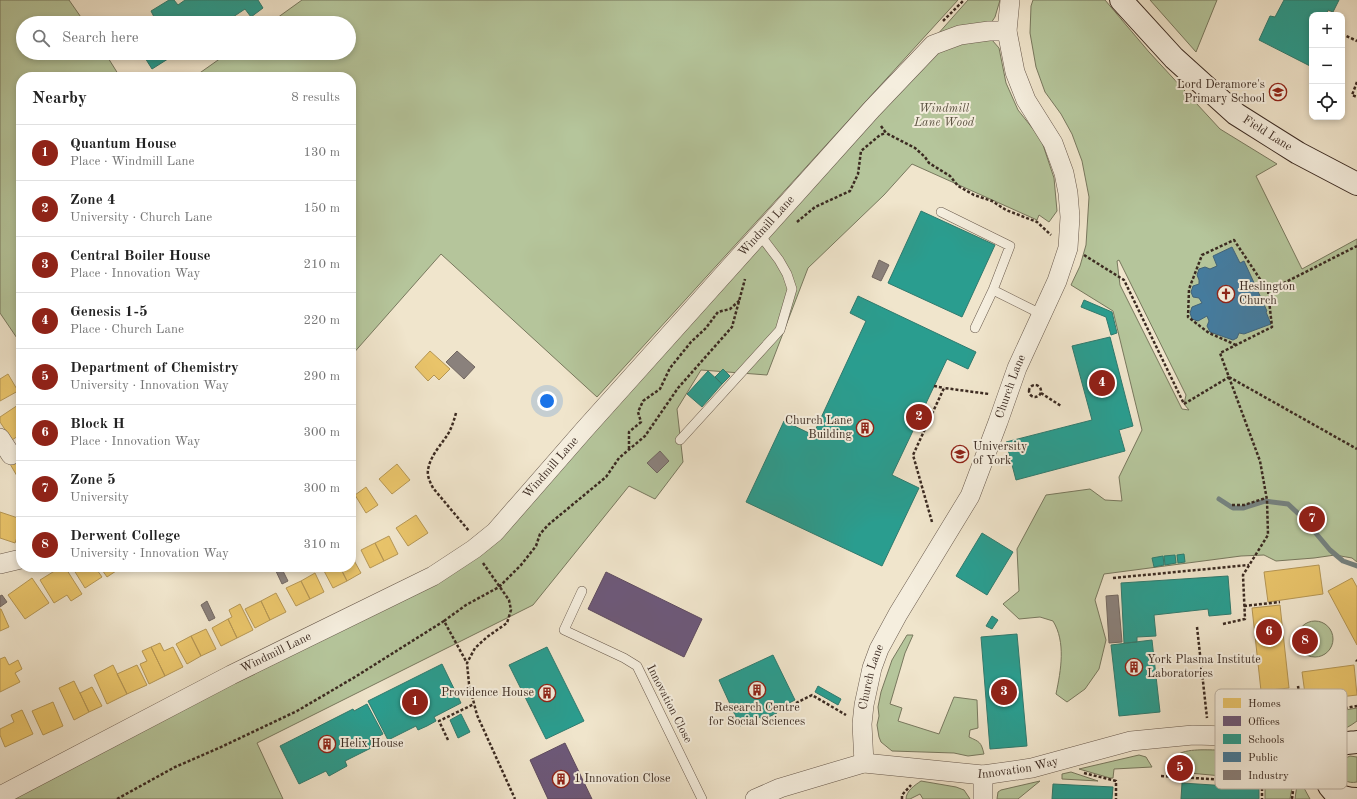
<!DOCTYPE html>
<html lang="en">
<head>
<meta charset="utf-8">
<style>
	:root { --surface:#fff; --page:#f2f2f2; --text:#222; --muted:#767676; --line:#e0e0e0; --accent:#8f2418 }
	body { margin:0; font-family:"Old Standard TT",serif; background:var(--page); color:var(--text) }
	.controls { position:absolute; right:12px; top:12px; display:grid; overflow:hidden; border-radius:8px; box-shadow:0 2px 6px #0003 }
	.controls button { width:36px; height:36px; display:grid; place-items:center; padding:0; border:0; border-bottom:1px solid var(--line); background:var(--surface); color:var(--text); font:20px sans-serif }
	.you { position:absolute; left:547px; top:401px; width:14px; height:14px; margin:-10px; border:3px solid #fff; border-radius:50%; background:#1a73e8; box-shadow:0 0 0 6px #1a73e833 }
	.badge { display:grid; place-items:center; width:26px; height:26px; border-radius:50%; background:var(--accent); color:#fff; font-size:13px; font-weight:700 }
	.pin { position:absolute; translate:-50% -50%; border:2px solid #fff; box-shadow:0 1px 4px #0006 }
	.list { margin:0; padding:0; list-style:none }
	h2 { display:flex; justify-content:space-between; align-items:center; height:52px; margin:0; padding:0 16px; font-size:17px }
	h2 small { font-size:13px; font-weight:400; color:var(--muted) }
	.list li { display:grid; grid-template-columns:26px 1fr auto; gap:12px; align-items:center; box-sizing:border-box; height:56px; padding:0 16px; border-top:1px solid var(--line) }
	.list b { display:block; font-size:15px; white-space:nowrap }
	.list p { margin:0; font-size:13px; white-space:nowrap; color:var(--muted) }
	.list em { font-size:13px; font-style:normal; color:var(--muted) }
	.icon { flex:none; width:22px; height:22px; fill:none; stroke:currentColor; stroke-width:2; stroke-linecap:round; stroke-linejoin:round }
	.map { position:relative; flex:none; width:1357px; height:799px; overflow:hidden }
	.search { position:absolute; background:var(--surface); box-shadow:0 2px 6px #0003; left:16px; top:16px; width:340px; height:44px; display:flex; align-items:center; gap:10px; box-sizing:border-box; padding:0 14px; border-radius:22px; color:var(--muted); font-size:15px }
	.panel { position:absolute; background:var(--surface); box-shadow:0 2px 6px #0003; left:16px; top:72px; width:340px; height:500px; border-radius:16px }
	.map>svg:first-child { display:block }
</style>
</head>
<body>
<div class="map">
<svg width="1357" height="799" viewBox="0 0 1357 799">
	<rect width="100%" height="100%" fill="#f0e5cc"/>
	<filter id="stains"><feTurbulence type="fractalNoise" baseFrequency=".005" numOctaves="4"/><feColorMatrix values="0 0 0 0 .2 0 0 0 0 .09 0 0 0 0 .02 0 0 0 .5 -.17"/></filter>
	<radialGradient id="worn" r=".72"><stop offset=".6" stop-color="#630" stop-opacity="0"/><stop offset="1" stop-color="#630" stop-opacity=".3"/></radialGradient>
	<path fill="#b5c59b" stroke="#78785e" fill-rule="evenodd" d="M0,0H69L85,23H23V53H105L120,77H21V344L0,313Z
		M302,0H958L597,397L441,254L351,356V77H194L228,53H349V23H270Z
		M968,0H1000L995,17L991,23L937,35Z
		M1033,0H1105L1149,52L1220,129L1277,164L1256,176L1302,269L1357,239V562L1352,558L1335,555L1314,558L1276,561L1264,555L1241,556L1104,574L1095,600L1106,640L1099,669L1085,689L1067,702L1056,694C1061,670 1066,642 1053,621L1040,617L1019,619L1003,604L1019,591L1017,549L1046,495L1090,489L1105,500L1122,501L1119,477L1142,430L1113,311L1071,285L1080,266L1086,245L1089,197L1082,161L1072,134L1061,114L1045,92L1036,67L1030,33L1031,6ZM1119,260L1186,395L1184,404L1189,410L1182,409L1120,285L1117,261Z
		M1150,0H1217L1196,52Z
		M992,40L999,48L1006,83L1018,110L1041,139L1054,178L1057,211L1049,222L1039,215L1037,220L912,164L884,195L808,268L767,375L701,370L677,409L683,462L655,499L629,486L533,605L257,743L283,799H7L452,561L511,514L933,46Z
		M1297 639a18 18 0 1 1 36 0a18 18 0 1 1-36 0Z
		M907,635H913L905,653L890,704L902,708L898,721L939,734L954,697L977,700L978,728L970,730L969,737C980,742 981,742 984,754L968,756L954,753L892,751L881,742L879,737L877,725L879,716L878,707L881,692L892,660Z
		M1357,708V721C1344,731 1331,735 1315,732L1317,727L1345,710Z
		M1217,750L1256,760L1255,779L1189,773V768L1176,767C1176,764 1175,760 1176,757C1181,748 1207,750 1217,750Z
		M1139,755L1146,757L1152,767L1114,769L1113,778H1110L1079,769Z
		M1350,756L1357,757V782C1338,786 1332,763 1350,756Z
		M1261,761C1268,764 1289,768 1292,777C1294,783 1291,792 1290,799H1265V785L1259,779Z
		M1071,772L1098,781L1062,779V774Z
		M1298,777L1310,799H1295Z
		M921,781L956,787L964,790L970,799H923L920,794L910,799H906C906,791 915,785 921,781Z
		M1040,781L1018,799H997L998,792L1001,790Z"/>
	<path fill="#e9c46a" stroke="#b59654" d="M430,351L450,369L439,380L434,375L428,381L415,367Z
		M8,374L18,391L0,401V379Z
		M21,403V434L12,440L0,422V417Z
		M21,457V473L17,476L10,464Z
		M397,464L410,480L392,494L379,479Z
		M366,487L378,505L366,513L355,495Z
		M0,512L21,519V526L15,543L0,538Z
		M416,515L428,533L408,546L396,528Z
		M389,536L398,554L384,561L375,543Z
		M375,543L384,561L370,568L361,550Z
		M351,555L361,573L347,581L340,567H351Z
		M1319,565L1323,594L1268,602L1264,572Z
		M61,567H65L82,594L71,601L67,595L54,603L40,580Z
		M72,567H95L102,577L85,588Z
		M100,567H122L107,577Z
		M327,567H340L347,581L333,588L323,569Z
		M315,573L324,592L310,599L301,581Z
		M32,578L49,603L25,619L8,595Z
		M1352,578L1357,587V645L1328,591Z
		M301,581L310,599L296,606L286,588Z
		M276,593L286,612L270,620L261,601Z
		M261,601L270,620L255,628L245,609Z
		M240,604L253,630L237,638L228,619L232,617L229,610Z
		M1280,605L1289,688L1261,691L1252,608Z
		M0,609H1L9,627L0,631Z
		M228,619L237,638L221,646L212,628Z
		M206,629L216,649L201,656L191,636Z
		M191,636L201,656L187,664L176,644Z
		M160,643L164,651L173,647L183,667L165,676L151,647Z
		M151,647L165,676L149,684L140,664L147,661L142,651Z
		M5,657L9,665L18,660L22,669L15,673L20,682L0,692V659Z
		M113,665L127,694L107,704L94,675Z
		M137,665L147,685L127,694L117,674Z
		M1354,665L1357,695L1306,701L1302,672Z
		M74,681L89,712L74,720L59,688Z
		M92,687L102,706L89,712L80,693Z
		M53,702L63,726L43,735L32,711Z
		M22,710L33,734L5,747L0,735V729L14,722L11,715Z"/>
	<path fill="#6d597a" stroke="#5e4b5f" d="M606,572L702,619L684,657L588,609Z
		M565,743L592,799H548L530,760Z"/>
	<path fill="#2a9d8f" stroke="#2f7a6e" d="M169,0H174L178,5L185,0H258L263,8L251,17L245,9L224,23H136L145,17L147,22L154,17L151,11Z
		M1284,0H1339L1333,12L1328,10L1326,15H1312V67L1259,40L1270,16L1275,17Z
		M142,53H168L171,57L152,69Z
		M921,211L995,245L962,317L888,283Z
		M858,296L976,352L968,369L947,359L892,475L919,488L882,566L746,502L784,421L813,435L866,321L850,313Z
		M1084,300L1112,312L1117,333L1111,335L1106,317L1081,307Z
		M1110,337L1133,426L1119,430L1125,451L1016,480L1006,442L1092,420L1072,346Z
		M723,369L730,376L722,384L715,377Z
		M708,371L722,384L702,407L687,394Z
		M982,533L1013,552L987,595L956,576Z
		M1184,554L1185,562L1178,563L1177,555Z
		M1175,555L1176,563L1165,565L1164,556Z
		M1163,556L1164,565L1154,567L1152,558Z
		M1228,576L1231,614L1209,616L1208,609L1154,615L1156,636L1137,637V642L1124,643L1121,583Z
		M992,616L998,620L992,629L986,626Z
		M1017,634L1027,746L990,749L981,637Z
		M1152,640L1160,712L1119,716L1111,645Z
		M547,647L584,721L546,739L509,665Z
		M773,655L795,700L775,710L777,713L762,720L760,717L740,726L719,680Z
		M442,664L461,703L434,717L436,721L427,726L418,730L416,726L388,740L368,701Z
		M818,686L841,699L838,705L815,692Z
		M367,704L383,734L370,741L373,747L345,761L347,766L329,776L326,771L299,784L280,746L353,709L354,711Z
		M461,714L470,732L458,738L450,720Z
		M1182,783L1259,788V799H1181Z
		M1053,784L1113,787L1112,799H1052Z"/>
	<path fill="#457b9d" stroke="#426378" d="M1232,247L1240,263L1244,261L1267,311L1266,312L1271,324L1244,334L1239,333L1237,338L1233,340L1210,332L1207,326L1209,321L1207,316L1198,321L1192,319L1190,313L1192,307L1202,303L1199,298L1193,297L1191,292L1193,286L1199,284V280L1197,275L1199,269L1205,267L1210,269L1217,266L1213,256Z"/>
	<path fill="#8a817c" stroke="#726761" d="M879,260L889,265L881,281L872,277Z
		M457,351L475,367L464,379L446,362Z
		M660,451L669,461L657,473L647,463Z
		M274,567H281L288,581L282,584Z
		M2,595L7,602L0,607V596Z
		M1118,595L1122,642L1109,643L1106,596Z
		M207,601L215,618L209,621L201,605Z"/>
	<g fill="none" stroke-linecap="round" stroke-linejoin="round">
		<path stroke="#758280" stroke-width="5" d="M1219,499L1233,508H1243L1265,501L1288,504L1303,518L1330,550L1343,561L1357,566"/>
		<defs>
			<path id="lane" d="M941,212L1010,246L993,290L975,328
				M993,290L1041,314
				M680,440L780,330L792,289L787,274L779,260L760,235L758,236
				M582,591L564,630L624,658L637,666L702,799"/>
			<g id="street">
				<path d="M0,438L11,455"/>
				<path d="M0,564L21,559"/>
				<path d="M1283,742L1300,756L1324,773"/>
				<path id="s1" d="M864,763L862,724L864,705L872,668L879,649L898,614L970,496L998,422L1017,368L1057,281L1068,248L1070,217L1068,193L1064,173L1053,143L1026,100L1015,72L1007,31L1010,0"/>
				<path id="s2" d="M0,796L231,675L433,576L474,549L495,532L584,430L872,109L933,45L960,35L989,31H1007"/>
				<path id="s3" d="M755,799L780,788L864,763L983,775L1032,768L1131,741L1193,735L1265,737L1283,742H1306L1334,749"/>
				<path d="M983,799V775"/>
			</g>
			<g id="secondary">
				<path id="s4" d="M1121,0L1174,58L1236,114L1298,153L1357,184"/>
				<path d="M1357,742C1351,743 1344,742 1339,746C1332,750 1327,758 1326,766C1323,788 1337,799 1357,799"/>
			</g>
		</defs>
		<use href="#lane" stroke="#68594c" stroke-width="10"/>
		<use href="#street" stroke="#68594c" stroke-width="20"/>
		<use href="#secondary" stroke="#3b2a21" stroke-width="24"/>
		<path stroke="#3b2a21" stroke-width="2.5" stroke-dasharray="3 2" stroke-linecap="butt" d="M943,21L964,0
			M1342,34L1357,41
			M1357,82L1352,95L1357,97
			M881,126L886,133L915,148L925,157L929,163L950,176L958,186L974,195L992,201L1006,210L1037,222L1051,235
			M797,222L815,207L850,191L858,174L861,151L880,135L886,133
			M1084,255L1124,280L1184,404L1229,377
			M1236,345L1209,333L1188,317L1189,289L1202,255L1234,240L1268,291
			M1229,377L1357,449
			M1029 391a6 6 0 1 1 12 0a6 6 0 1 1-12 0Z
			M934,386L944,388
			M1041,393L1061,406
			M456,413C454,420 452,427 448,434C441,445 430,456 428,470C427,476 430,482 433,488L469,531
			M629,449V432L641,422L638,412L643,401L660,389L670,368L691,342L706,328L718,312L730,309L740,300
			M1232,505H1244L1266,498
			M932,522L913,455L944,388L989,394
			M483,563L509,600L511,610L507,623L487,637L475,648L467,663L469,684L477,715L515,799
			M1113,578L1249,565
			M1244,606L1280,602
			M444,621L466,605L499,587L521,565L536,546L540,534L548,525L606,477L619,458L645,436L678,388L732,327L745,279
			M1223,624L1245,619L1243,575L1268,535L1267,500L1260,461L1220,353L1272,327L1268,291L1357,246
			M1197,627L1207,718
			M1356,660L1357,661
			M1298,686L1302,714L1312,725
			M796,703L812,695L846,715
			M1315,726L1340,709L1357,706
			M448,740L439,721L474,704
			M1250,756L1268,760L1283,767
			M1084,773L1116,781V799
			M1161,776L1257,782L1262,785V799
			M1257,782L1259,758
			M117,799L175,767L219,748L297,711L355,677L444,621L467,663
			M902,799V795L911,785
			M1292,799L1295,774"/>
		<use href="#lane" stroke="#f5eede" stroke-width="9"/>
		<use href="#street" stroke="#f5eede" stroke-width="19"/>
		<use href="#secondary" stroke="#f5eede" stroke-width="22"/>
	</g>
	<defs>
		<symbol id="school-ring" viewBox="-11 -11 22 22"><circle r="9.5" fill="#f5eede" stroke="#8f2418" stroke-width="1.5"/><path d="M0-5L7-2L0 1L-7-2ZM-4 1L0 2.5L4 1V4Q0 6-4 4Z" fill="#8f2418"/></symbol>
		<symbol id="church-ring" viewBox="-11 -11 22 22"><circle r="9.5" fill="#f5eede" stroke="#8f2418" stroke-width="1.5"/><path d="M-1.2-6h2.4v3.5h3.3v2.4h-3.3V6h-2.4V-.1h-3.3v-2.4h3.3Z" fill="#8f2418"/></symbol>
		<symbol id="building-ring" viewBox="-11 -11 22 22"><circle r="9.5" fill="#f5eede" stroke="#8f2418" stroke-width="1.5"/><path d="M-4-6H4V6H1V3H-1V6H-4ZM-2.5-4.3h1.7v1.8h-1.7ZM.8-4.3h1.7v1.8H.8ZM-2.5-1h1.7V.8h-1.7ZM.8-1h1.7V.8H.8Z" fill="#8f2418"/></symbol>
		<symbol id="university-ring" viewBox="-11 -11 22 22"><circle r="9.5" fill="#f5eede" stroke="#8f2418" stroke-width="1.5"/><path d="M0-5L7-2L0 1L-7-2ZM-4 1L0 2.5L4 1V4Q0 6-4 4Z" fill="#8f2418"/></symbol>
	</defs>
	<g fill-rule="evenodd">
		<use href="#school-ring" x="1268" y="82" width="20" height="20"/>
		<use href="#church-ring" x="1216" y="284" width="20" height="20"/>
		<use href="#building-ring" x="855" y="418" width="20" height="20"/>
		<use href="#university-ring" x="950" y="444" width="20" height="20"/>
		<use href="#building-ring" x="1124" y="657" width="20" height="20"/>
		<use href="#building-ring" x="747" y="680" width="20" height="20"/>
		<use href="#building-ring" x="537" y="683" width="20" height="20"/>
		<use href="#building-ring" x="317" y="734" width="20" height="20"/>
		<use href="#building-ring" x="551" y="769" width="20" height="20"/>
	</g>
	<g text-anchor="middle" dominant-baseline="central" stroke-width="4" stroke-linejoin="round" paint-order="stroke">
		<g font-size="12" fill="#3b2a21" stroke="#f5eede" text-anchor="start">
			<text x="1265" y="85" text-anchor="end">Lord Deramore's<tspan x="1265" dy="14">Primary School</tspan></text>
			<text x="1239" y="287">Heslington<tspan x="1239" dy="14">Church</tspan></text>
			<text x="852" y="421" text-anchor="end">Church Lane<tspan x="852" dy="14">Building</tspan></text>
			<text x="973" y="447">University<tspan x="973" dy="14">of York</tspan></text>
			<text x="1147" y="660">York Plasma Institute<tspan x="1147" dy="14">Laboratories</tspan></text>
			<text x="534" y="693" text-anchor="end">Providence House</text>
			<text x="757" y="708" text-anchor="middle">Research Centre<tspan x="757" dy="14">for Social Sciences</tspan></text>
			<text x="340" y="744">Helix House</text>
			<text x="574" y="779">1 Innovation Close</text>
		</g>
		<g font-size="12" font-style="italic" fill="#5a5140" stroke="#f5eede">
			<text x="944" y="109">Windmill<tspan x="944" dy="14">Lane Wood</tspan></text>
		</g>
		<g font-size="12" fill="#3b2a21" stroke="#f5eede">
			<text stroke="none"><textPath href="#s4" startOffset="199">Field Lane</textPath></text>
			<text stroke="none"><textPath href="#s2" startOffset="971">Windmill Lane</textPath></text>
			<text stroke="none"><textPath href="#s1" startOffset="411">Church Lane</textPath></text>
			<text stroke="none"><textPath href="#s2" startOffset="647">Windmill Lane</textPath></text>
			<text stroke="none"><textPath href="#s2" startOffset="311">Windmill Lane</textPath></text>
			<text stroke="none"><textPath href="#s1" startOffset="87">Church Lane</textPath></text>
			<text transform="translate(669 704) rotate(63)">Innovation Close</text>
			<text stroke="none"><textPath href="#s3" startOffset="270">Innovation Way</textPath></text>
		</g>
	</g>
	<rect x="1215" y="689" width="132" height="100" rx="6" fill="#f5eede" stroke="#bdb3a5" stroke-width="1"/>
	<rect x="1223" y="698" width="18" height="10" fill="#e9c46a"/>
	<rect x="1223" y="716" width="18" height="10" fill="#6d597a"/>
	<rect x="1223" y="734" width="18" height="10" fill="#2a9d8f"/>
	<rect x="1223" y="752" width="18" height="10" fill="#457b9d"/>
	<rect x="1223" y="770" width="18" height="10" fill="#8a817c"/>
	<g font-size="11" fill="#3b2a21">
		<text x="1248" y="707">Homes</text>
		<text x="1248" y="725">Offices</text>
		<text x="1248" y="743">Schools</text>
		<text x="1248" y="761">Public</text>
		<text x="1248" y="779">Industry</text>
	</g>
	<rect width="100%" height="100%" filter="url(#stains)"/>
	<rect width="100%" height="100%" fill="url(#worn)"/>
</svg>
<div class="controls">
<button>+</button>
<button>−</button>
<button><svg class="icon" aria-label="locate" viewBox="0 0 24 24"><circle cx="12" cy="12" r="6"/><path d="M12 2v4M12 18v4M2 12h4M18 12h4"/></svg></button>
</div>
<div class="you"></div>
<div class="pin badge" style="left:415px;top:702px">1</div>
<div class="pin badge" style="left:919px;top:417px">2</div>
<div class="pin badge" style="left:1004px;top:692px">3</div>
<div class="pin badge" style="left:1102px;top:383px">4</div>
<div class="pin badge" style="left:1180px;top:768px">5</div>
<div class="pin badge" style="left:1269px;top:632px">6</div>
<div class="pin badge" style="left:1312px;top:519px">7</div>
<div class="pin badge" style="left:1305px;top:641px">8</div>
<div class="search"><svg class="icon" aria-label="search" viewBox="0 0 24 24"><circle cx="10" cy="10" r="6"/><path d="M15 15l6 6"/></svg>Search here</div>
<section class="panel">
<h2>Nearby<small>8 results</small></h2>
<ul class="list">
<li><span class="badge">1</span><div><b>Quantum House</b><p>Place · Windmill Lane</p></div><em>130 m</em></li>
<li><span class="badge">2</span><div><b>Zone 4</b><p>University · Church Lane</p></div><em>150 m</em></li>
<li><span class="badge">3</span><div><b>Central Boiler House</b><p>Place · Innovation Way</p></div><em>210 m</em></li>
<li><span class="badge">4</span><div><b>Genesis 1-5</b><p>Place · Church Lane</p></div><em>220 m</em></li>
<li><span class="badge">5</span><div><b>Department of Chemistry</b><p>University · Innovation Way</p></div><em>290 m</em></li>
<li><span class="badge">6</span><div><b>Block H</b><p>Place · Innovation Way</p></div><em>300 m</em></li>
<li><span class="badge">7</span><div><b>Zone 5</b><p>University</p></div><em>300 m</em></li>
<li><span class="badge">8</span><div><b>Derwent College</b><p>University · Innovation Way</p></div><em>310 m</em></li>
</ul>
</section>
</div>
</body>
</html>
